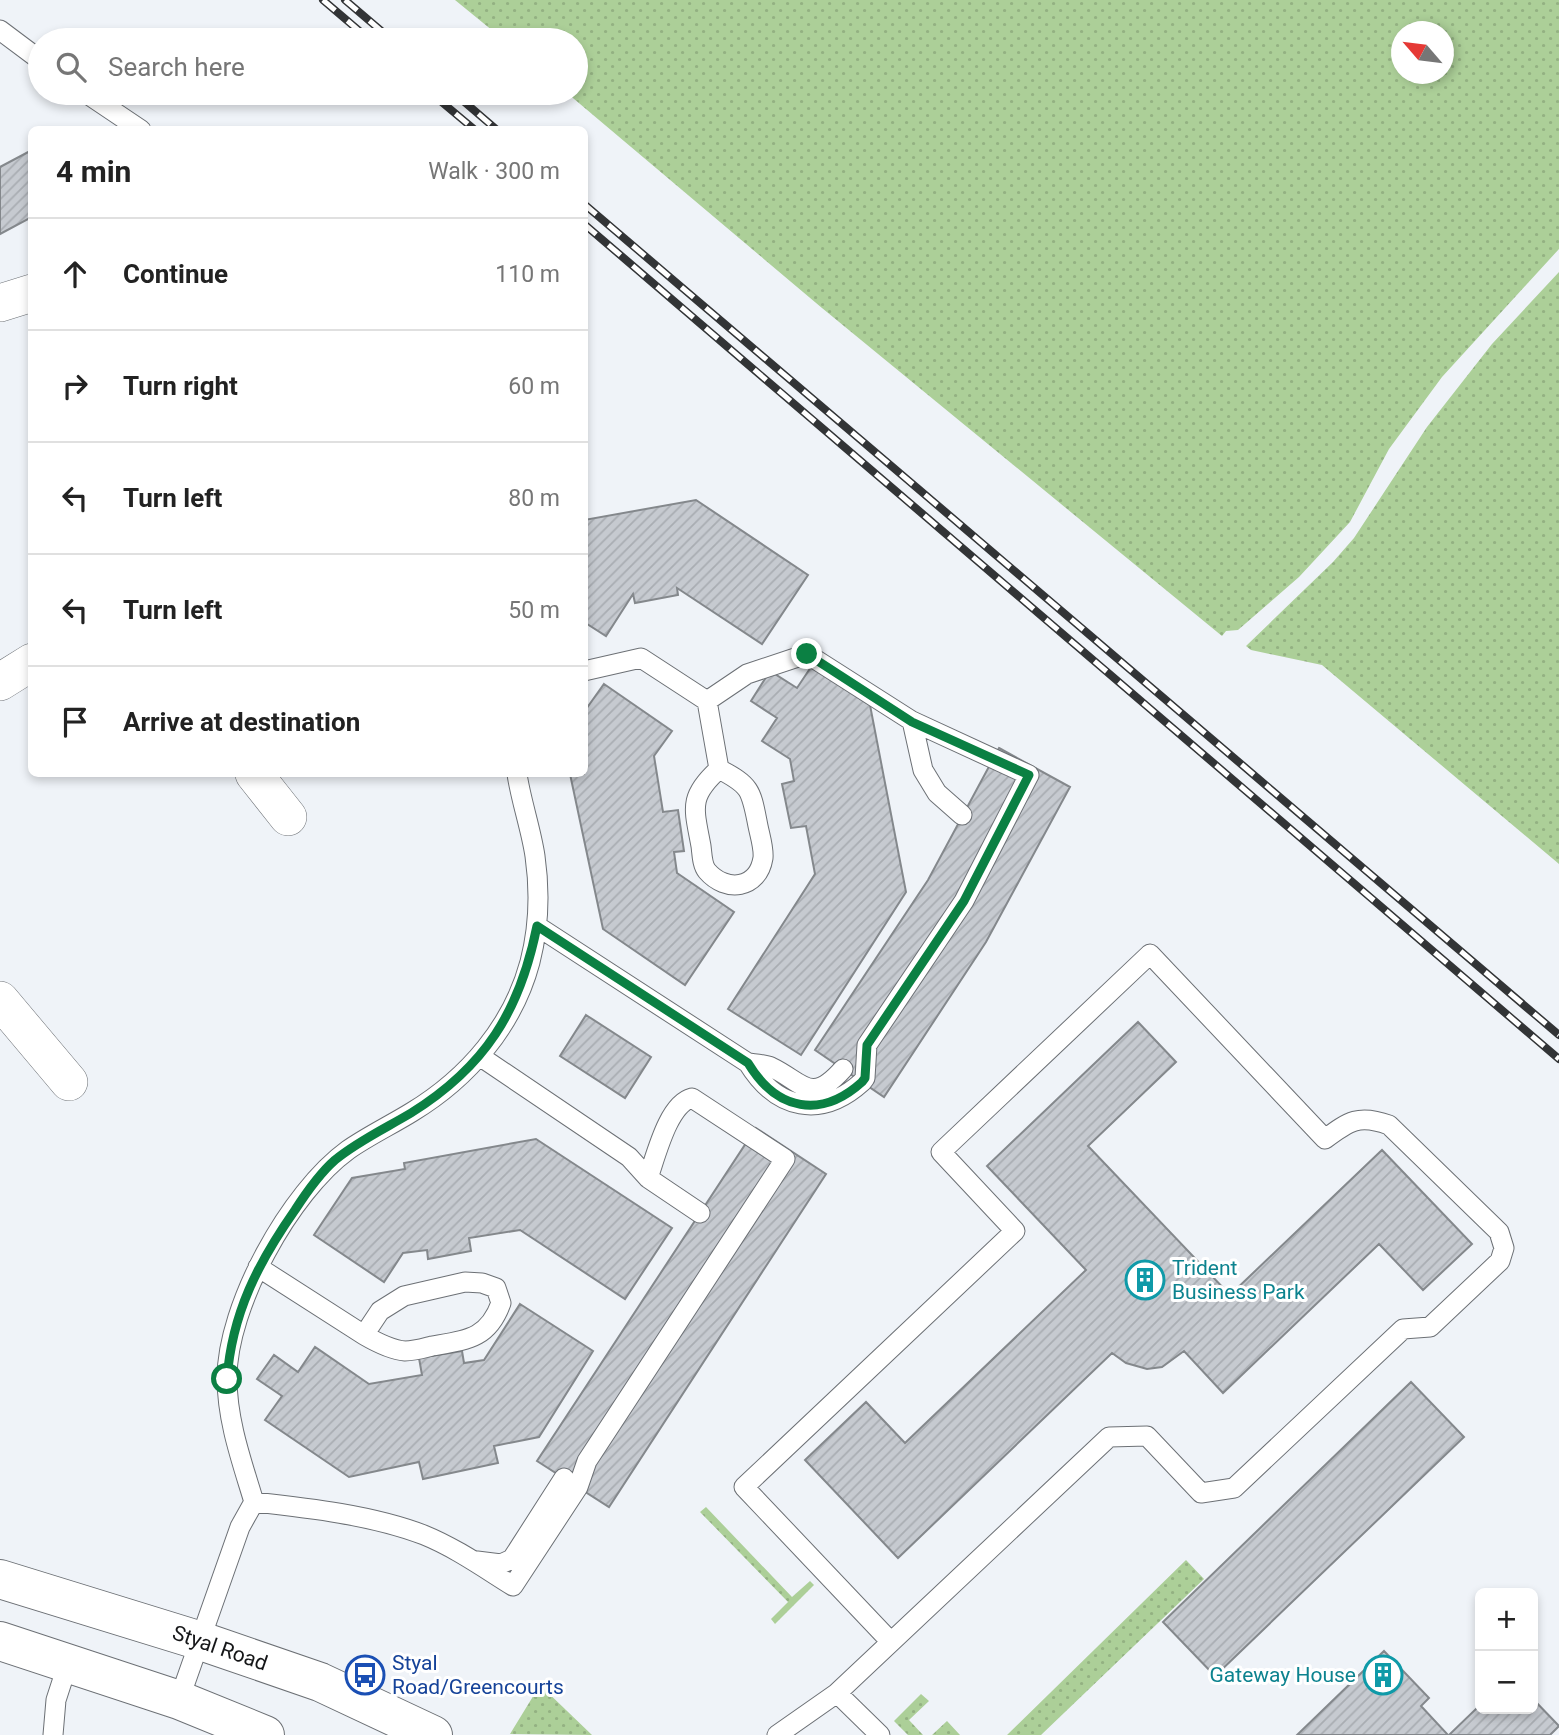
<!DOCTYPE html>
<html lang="en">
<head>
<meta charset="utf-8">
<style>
	:root { --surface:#fff; --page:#f2f2f2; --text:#222; --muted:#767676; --line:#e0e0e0 }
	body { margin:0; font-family:Roboto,sans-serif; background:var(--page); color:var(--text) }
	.controls { position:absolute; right:21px; bottom:21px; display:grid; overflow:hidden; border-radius:10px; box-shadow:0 4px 10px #0003 }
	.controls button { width:63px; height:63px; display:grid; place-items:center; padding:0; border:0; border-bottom:2px solid var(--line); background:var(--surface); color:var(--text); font:35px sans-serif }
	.compass { position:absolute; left:1391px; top:21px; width:63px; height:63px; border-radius:50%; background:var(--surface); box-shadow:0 4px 10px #0003; rotate:298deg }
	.stop { position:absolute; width:21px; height:21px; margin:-16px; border:5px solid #0b8043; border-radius:50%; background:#fff }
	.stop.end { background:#0b8043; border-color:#fff; box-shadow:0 2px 7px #0008 }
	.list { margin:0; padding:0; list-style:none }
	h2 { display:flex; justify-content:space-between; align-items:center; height:91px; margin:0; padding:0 28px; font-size:30px }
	h2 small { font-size:23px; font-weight:400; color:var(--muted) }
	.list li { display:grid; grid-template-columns:46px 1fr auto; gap:21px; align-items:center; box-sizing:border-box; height:112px; padding:0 28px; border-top:2px solid var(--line) }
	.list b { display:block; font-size:26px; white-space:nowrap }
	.list em { font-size:23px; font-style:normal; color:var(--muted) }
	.icon { flex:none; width:38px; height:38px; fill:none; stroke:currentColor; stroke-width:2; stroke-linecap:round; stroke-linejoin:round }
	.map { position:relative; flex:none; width:1559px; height:1735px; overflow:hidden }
	.search { position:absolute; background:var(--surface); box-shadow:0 4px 10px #0003; left:28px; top:28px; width:560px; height:77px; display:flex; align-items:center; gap:18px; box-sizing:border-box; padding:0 24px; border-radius:38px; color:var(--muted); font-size:26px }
	.panel { position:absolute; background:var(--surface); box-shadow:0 4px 10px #0003; left:28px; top:126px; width:560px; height:651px; border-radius:10px }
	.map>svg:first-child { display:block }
</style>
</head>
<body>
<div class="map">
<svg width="1559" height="1735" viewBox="0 0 1559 1735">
	<defs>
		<pattern id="grass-dots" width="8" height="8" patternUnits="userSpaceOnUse" patternTransform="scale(1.75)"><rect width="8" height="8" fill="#accf98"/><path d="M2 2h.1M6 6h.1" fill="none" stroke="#93b182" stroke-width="1.8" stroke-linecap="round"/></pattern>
		<pattern id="building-hatch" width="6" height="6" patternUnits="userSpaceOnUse" patternTransform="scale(1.75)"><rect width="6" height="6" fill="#c6cad0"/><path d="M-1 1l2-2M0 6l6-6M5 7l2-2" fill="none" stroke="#a9adb2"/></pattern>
	</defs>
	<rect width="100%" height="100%" fill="#eff3f8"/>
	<path fill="url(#grass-dots)" fill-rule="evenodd" d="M455,0H1559V249L1442,377L1389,449L1350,522L1299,577L1238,630L1226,631L1222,636L822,308L567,93H576V40H504ZM1402,32H1444V74H1402Z
		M1559,272V864L1322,665L1251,650L1246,646L1333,562L1354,538L1427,427L1492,344Z
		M706,1507L792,1597L810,1581L814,1585L775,1624L771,1619L788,1602L700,1512Z
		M1186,1560L1204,1579L1041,1735H1007Z
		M540,1685L592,1735L510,1734Z
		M921,1694L929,1701L909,1720L923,1735H908L894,1721Z
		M947,1721L960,1735H932Z"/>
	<path fill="url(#building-hatch)" stroke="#84888c" stroke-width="2" d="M32,150V217L0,234V167Z
		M696,500L808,575L762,644L677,588L678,595L635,603L633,594L606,636L584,622V520Z
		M811,667L870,705L906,892L801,1055L728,1009L815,874L806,826L791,828L782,784L794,781L790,759L762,741L777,718L751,701L770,671L797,688Z
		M604,684L672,731L654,756L663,812L678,810L684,851L674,852L677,873L734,912L685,985L603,929L570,774H584V712Z
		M999,748L1070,787L986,942L884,1097L815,1050L928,880Z
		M586,1015L651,1057L625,1098L560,1056Z
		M1138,1022L1176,1062L1088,1146L1230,1295L1382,1150L1472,1244L1423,1290L1379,1244L1223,1393L1184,1351L1162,1367L1147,1369L1126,1363L1112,1353L898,1558L805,1460L866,1402L905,1443L1086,1270L987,1166Z
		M756,1128L826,1174L609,1507L537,1461Z
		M536,1139L672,1228L625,1299L520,1230L469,1238L471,1251L428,1259L427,1250L403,1253L384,1282L314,1235L352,1178L405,1169L404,1163Z
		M520,1304L593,1351L539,1437L494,1446L498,1463L423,1479L419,1462L349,1477L265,1420L282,1396L257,1379L274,1355L298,1372L315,1347L369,1384L422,1375L419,1358L462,1351L464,1363L484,1360Z
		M1411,1382L1464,1437L1215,1676L1163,1622Z
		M1384,1651L1429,1698L1421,1706L1448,1735H1297Z
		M1533,1699L1559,1726L1550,1735H1449L1480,1705V1709H1533Z"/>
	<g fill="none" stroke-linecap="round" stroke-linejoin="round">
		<defs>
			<path id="lane" d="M0,30L40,60
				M86,93L141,130
				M584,671L641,658L707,701L747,674L807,654L912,721L1029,775L964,901L867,1045L865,1078L862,1082C821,1119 777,1110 748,1063
				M707,701L719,769C752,786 751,791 758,826C760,836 764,848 763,858C758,889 726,893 707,871C702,865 702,853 701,846C694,808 688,797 719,769
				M912,721L923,770L937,793L962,815
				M537,926L748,1063C755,1064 764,1064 771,1067C803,1082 810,1106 843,1069
				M481,1057L629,1157L648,1178L700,1213
				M258,1267L364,1335L380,1311L404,1296L465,1282L482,1283L496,1288L501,1303C488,1339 467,1340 432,1346C424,1348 414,1351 405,1351C391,1350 376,1342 364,1335
				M254,1502C308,1508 372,1515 424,1535C456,1548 484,1568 513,1586L578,1487L587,1461L785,1159L692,1098C668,1104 656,1156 648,1178
				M477,1561L501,1564L512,1559L564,1478
				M837,1693L1109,1437L1147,1436L1201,1493L1234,1488L1403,1329L1430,1327L1500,1261L1504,1248L1499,1232L1389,1125C1359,1114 1349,1121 1325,1139L1150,954L941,1152L1015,1231L744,1487L891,1642
				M179,1700L240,1527L254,1502C242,1462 227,1421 227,1378C227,1306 290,1192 348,1150C368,1136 391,1125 412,1112C468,1078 513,1026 530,962C539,927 540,891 535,856C531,829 521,801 517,774
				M53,1735L56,1700L68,1663
				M777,1735L837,1693L880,1735"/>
			<path id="street" d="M0,303L32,293
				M0,682L32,662
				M254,774L288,817
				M0,1000L69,1082"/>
			<path id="secondary" d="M0,1579L201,1641L320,1682L433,1735
				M0,1641L179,1700L265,1735"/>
		</defs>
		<use href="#lane" stroke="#6c7075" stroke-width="21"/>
		<use href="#street" stroke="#6c7075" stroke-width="38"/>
		<use href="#secondary" stroke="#6c7075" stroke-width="40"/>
		<use href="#lane" stroke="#fff" stroke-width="19"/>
		<use href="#street" stroke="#fff" stroke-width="37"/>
		<use href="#secondary" stroke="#fff" stroke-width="38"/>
		<defs>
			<path id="rail" d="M323,0L370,40
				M345,0L392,40
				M431,93L475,130
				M454,93L497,130
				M584,204L1559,1035
				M584,224L1559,1059"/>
		</defs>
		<use href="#rail" stroke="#323436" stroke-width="8"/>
		<use href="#rail" stroke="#fff" stroke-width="5" stroke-dasharray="16" stroke-linecap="butt"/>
	</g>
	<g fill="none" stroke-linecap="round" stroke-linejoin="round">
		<path stroke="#0b8043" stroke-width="9" d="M227,1379C232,1313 258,1263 295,1210C306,1193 319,1174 335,1160C358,1141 386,1128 411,1113C485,1067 520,1011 537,926L748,1063C777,1111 821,1119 862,1082L865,1078L867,1045L964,901L1029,775L912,722L807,654"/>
	</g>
	<defs>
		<symbol id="building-ring" viewBox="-11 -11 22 22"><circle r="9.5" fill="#fff" stroke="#0f9aa8" stroke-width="1.5"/><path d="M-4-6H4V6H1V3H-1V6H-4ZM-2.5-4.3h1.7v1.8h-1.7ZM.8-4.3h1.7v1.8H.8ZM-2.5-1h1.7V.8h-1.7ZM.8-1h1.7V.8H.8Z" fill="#0f9aa8"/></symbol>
		<symbol id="bus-ring" viewBox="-11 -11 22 22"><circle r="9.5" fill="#fff" stroke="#1a4fb4" stroke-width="1.5"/><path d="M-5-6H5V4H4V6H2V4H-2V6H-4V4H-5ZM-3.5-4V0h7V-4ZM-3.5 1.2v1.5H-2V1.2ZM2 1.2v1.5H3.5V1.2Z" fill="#1a4fb4"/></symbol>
	</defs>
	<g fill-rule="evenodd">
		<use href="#building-ring" x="1123" y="1258" width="44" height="44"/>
		<use href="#bus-ring" x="343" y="1653" width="44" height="44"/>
		<use href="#building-ring" x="1361" y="1653" width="44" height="44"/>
	</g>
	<g text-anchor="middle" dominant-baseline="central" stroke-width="6" stroke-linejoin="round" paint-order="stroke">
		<g font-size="21" fill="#0d838f" stroke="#fff" text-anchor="start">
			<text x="1172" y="1268">Trident<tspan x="1172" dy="24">Business Park</tspan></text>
			<text x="1356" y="1675" text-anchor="end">Gateway House</text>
		</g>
		<g font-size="21" fill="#151618" stroke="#fff">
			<text transform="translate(220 1648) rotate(19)">Styal Road</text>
		</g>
		<g font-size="21" fill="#164399" stroke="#fff" text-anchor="start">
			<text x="392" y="1663">Styal<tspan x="392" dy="24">Road/Greencourts</tspan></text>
		</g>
	</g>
</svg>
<div class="controls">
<button>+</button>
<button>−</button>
</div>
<svg class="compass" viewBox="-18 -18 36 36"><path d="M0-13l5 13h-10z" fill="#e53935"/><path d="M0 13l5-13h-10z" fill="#767676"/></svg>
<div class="stop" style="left:227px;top:1379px"></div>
<div class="stop end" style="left:807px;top:654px"></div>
<div class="search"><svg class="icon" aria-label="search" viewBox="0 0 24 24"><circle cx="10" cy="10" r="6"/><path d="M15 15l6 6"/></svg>Search here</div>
<section class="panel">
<h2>4 min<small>Walk · 300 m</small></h2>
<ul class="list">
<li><svg class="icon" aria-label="ahead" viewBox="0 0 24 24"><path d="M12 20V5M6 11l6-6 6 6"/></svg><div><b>Continue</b></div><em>110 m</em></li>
<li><svg class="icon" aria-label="right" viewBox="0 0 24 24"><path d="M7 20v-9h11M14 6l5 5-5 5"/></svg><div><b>Turn right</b></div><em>60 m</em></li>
<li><svg class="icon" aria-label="left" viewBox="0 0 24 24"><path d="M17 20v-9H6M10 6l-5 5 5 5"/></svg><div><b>Turn left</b></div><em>80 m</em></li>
<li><svg class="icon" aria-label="left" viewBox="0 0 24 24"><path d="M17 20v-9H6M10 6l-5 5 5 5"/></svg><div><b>Turn left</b></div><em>50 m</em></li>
<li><svg class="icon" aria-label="arrive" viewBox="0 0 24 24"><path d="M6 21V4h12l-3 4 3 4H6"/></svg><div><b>Arrive at destination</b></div></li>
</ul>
</section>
</div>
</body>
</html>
